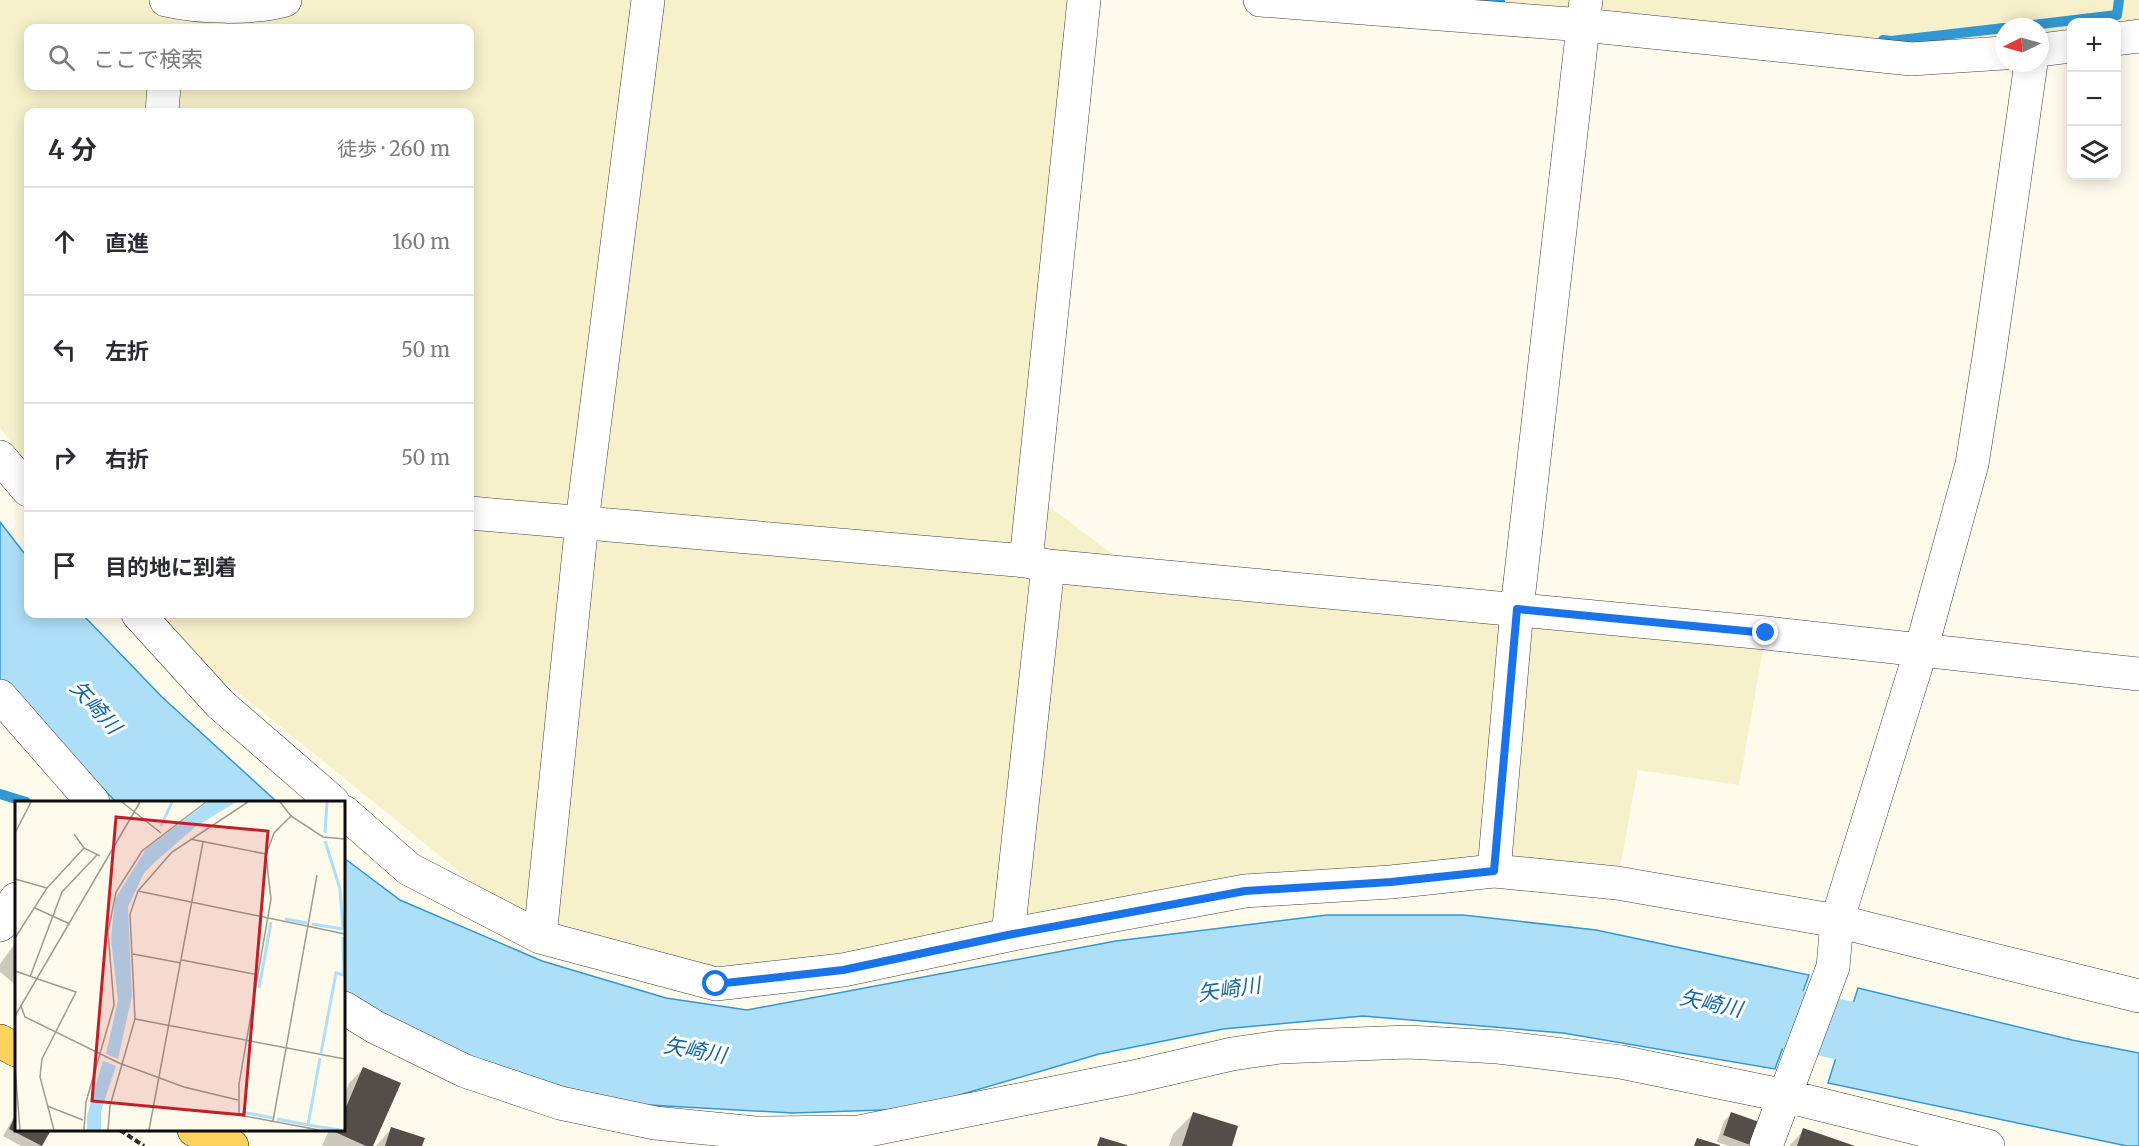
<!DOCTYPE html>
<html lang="ja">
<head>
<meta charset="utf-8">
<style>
	:root { --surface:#fff; --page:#f2f2f3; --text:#2b2b33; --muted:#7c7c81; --line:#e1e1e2 }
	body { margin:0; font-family:Merriweather,"Noto Sans JP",serif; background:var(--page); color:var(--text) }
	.controls { position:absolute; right:18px; top:18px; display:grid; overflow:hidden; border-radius:12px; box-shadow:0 3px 15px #0003 }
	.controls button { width:54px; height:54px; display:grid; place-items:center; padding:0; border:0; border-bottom:2px solid var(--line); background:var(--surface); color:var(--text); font:30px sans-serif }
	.compass { position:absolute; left:1995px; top:18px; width:54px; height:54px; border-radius:50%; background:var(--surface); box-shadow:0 3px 15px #0003; rotate:265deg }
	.stop { position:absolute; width:18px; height:18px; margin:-14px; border:4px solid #1a73e8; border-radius:50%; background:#fff }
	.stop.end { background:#1a73e8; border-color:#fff; box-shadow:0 2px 6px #0008 }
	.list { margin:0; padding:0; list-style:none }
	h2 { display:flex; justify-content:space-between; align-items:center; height:78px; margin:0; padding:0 24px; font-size:26px }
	h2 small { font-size:20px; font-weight:400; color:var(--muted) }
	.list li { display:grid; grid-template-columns:39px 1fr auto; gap:18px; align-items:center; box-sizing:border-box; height:108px; padding:0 24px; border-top:2px solid var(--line) }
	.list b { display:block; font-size:22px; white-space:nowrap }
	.list em { font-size:20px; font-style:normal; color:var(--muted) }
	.icon { flex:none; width:33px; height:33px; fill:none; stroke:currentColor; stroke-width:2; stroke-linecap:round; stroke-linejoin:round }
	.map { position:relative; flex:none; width:2139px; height:1146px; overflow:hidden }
	.search { position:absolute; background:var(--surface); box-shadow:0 3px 15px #0003; left:24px; top:24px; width:450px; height:66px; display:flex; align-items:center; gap:15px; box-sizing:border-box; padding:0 21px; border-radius:12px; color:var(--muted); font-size:22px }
	.panel { position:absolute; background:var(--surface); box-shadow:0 3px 15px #0003; left:24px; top:108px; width:450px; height:510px; border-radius:12px }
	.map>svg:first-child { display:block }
</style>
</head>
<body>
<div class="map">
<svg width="2139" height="1146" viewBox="0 0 2139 1146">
	<rect width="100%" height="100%" fill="#fffbec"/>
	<path fill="#f6f1cb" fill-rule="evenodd" d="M0,0H1084L1034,495L1137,573L1766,633L1739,785L1638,770L1617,883L1204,898L769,978L540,937L142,614H470V112H28V466L0,427ZM28,28H470V86H28Z
		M1260,0H2139V35L2116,22H2072L2071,46L2040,50V27H2004V53Z"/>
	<path fill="#aedff9" stroke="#3297d2" stroke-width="1.5" d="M0,522L28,558V614H82L162,697L277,802H116L0,681Z
		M344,858L400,900L542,961L666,998L747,1010L1116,941L1327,915H1463L1596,930L1809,975L1775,1069L1563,1033L1363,1016L1223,1029L1099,1054L912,1109L793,1113L613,1103L452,1050L344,993Z
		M1858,988L2072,1040L2139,1053V1146H2127L1828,1083Z"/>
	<path fill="#0003" d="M16,942V985L0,972V964Z
		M363,1069L372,1146H322L329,1130H344V1096L349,1083Z
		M16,1113V1130H50L41,1146H21L3,1136Z
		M1194,1113L1230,1146H1169L1173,1134Z
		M1731,1114L1752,1146H1729L1717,1142L1724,1121Z
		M391,1129L421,1146H376Z
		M1804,1130L1851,1146H1789Z"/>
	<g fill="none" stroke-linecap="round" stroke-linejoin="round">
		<path stroke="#3297d2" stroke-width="10" d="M1476,0L1500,2
			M2015,27L2117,15L2119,0
			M1883,40L1891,41L2004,28
			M0,794L26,802"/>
		<path stroke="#aedff9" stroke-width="60" d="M1712,1003L1924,1047"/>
	</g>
	<path fill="#554d48" d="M363,1067L401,1083L373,1146H366L335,1132L336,1130H344V1112Z
		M1193,1112L1238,1126L1232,1146H1182Z
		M1731,1112L1762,1123L1753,1146L1723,1135Z
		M16,1114V1130H51L42,1146L9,1129Z
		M391,1127L425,1138L422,1146H385Z
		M1803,1128L1855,1146H1797Z
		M1100,1137L1127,1145V1146H1097Z
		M1697,1138L1720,1145V1146H1694Z"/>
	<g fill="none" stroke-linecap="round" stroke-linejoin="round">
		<defs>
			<path id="street" d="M166,0C200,8 252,9 285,0
				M1260,0L1583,25L1911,59L2004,53
				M2116,39L2139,36
				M2040,50L2072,46
				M162,112L164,86
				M0,457L28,490
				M470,513L1026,561L1048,566L1766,633L2139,674
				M1026,561L1084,0
				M138,614L220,704L333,802
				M0,696L93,802
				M344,812L409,869L540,937L716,984L843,970L1008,935L1245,891L1391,882L1494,871L1617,883L1837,921L2139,996
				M1494,871L1517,609L1586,0
				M0,925L16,899
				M1008,935L1048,566
				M540,937L582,522L648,0
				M344,1008L375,1027L465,1071L560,1103L655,1123L755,1133L859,1132L1133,1077L1232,1054L1280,1047L1408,1042L1498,1047L1621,1062L1786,1096L1988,1146
				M1766,1146L1833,967L1837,921L1921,650L1972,464L1989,357L2031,63"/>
			<path id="primary" d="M0,1041L16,1050
				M194,1130L232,1146"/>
		</defs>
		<use href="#street" stroke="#3f3f3f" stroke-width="34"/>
		<use href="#primary" stroke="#1d1d1d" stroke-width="34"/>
		<path stroke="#2e2e2e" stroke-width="4" stroke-dasharray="6 3" stroke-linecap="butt" d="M120,1130L144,1146"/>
		<use href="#street" stroke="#fff" stroke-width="33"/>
		<use href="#primary" stroke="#fed25d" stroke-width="33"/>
	</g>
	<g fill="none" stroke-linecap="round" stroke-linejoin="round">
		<path stroke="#1a73e8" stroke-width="8" d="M716,984L843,970L1008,935L1245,891L1391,882L1494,871L1517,609L1766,633"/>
	</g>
	<g text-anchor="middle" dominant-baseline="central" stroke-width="6" stroke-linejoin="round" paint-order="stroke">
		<g font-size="21" font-style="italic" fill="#1168a3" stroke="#fff">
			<text transform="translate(96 707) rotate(48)">矢崎川</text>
			<text transform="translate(1229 989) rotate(-8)">矢崎川</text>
			<text transform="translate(1711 1003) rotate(12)">矢崎川</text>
			<text transform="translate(695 1050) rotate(10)">矢崎川</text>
		</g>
	</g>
	<g transform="translate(15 801)">
		<rect width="330" height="330" fill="#fffbec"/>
		<path d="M193,1H221L180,26L140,61L129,72L113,106L117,195L103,258L91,253L103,199L96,138L100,98L131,48ZM88,260L101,265L86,310V329H72V315Z" fill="#aedff9"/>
		<path fill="none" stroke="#aedff9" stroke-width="3" d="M146,25L157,1M310,32L312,1M310,40L325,88L328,128M270,118L292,122M297,123L328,128M244,187L256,121M306,252L321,172L329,174L328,136M305,257L293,324L325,329M227,311L258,317M262,318L293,324"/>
		<path fill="none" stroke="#9e9b92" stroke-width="1.5" d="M107,1L146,32M265,1L276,15L308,36L330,38M276,15L259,32L251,54L256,98L224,283V314L304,329M0,32L16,1M59,33L69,47L85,55M175,38L251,53M0,78L32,87L0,137M32,87L69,47M123,90L330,133M20,107L55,123M118,153L166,162M167,159L243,174M0,170L23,178M15,176L47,91L82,54M23,178L61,191L27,258L25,276L39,329M6,205L10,216L104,262L169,286L223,299M0,215L125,1M120,218L330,258M0,266L5,329M32,305L68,319M258,320L302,74M69,329L71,301L99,204L93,131L101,91L127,50L191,1M93,329L95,305L120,218L115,113L123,90L157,51L233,1M134,329L188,41"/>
		<path fill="#c21f2c" fill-opacity="0.15" stroke="#c21f2c" stroke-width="3" d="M101,16L253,30L229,314L77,300Z"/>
		<rect width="330" height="330" fill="none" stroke="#0c0c0c" stroke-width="3"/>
	</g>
</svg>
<div class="controls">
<button>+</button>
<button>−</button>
<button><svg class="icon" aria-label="layers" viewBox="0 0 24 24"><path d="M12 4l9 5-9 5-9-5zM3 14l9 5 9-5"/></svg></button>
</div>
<svg class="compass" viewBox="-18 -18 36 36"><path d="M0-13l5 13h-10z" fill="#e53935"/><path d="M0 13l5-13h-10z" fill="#7c7c81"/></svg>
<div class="stop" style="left:716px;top:984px"></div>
<div class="stop end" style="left:1766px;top:633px"></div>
<div class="search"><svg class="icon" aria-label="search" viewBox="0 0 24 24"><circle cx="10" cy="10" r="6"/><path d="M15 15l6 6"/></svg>ここで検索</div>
<section class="panel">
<h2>4 分<small>徒歩 · 260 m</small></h2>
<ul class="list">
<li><svg class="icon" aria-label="ahead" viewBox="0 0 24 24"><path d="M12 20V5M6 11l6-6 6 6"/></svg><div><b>直進</b></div><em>160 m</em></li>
<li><svg class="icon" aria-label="left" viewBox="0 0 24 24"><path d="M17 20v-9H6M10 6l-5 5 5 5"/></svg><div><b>左折</b></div><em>50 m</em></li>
<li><svg class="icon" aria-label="right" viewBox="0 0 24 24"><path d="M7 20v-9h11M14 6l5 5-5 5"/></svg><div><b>右折</b></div><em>50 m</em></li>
<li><svg class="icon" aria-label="arrive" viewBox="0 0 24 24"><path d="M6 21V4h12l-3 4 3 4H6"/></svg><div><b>目的地に到着</b></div></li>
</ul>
</section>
</div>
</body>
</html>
